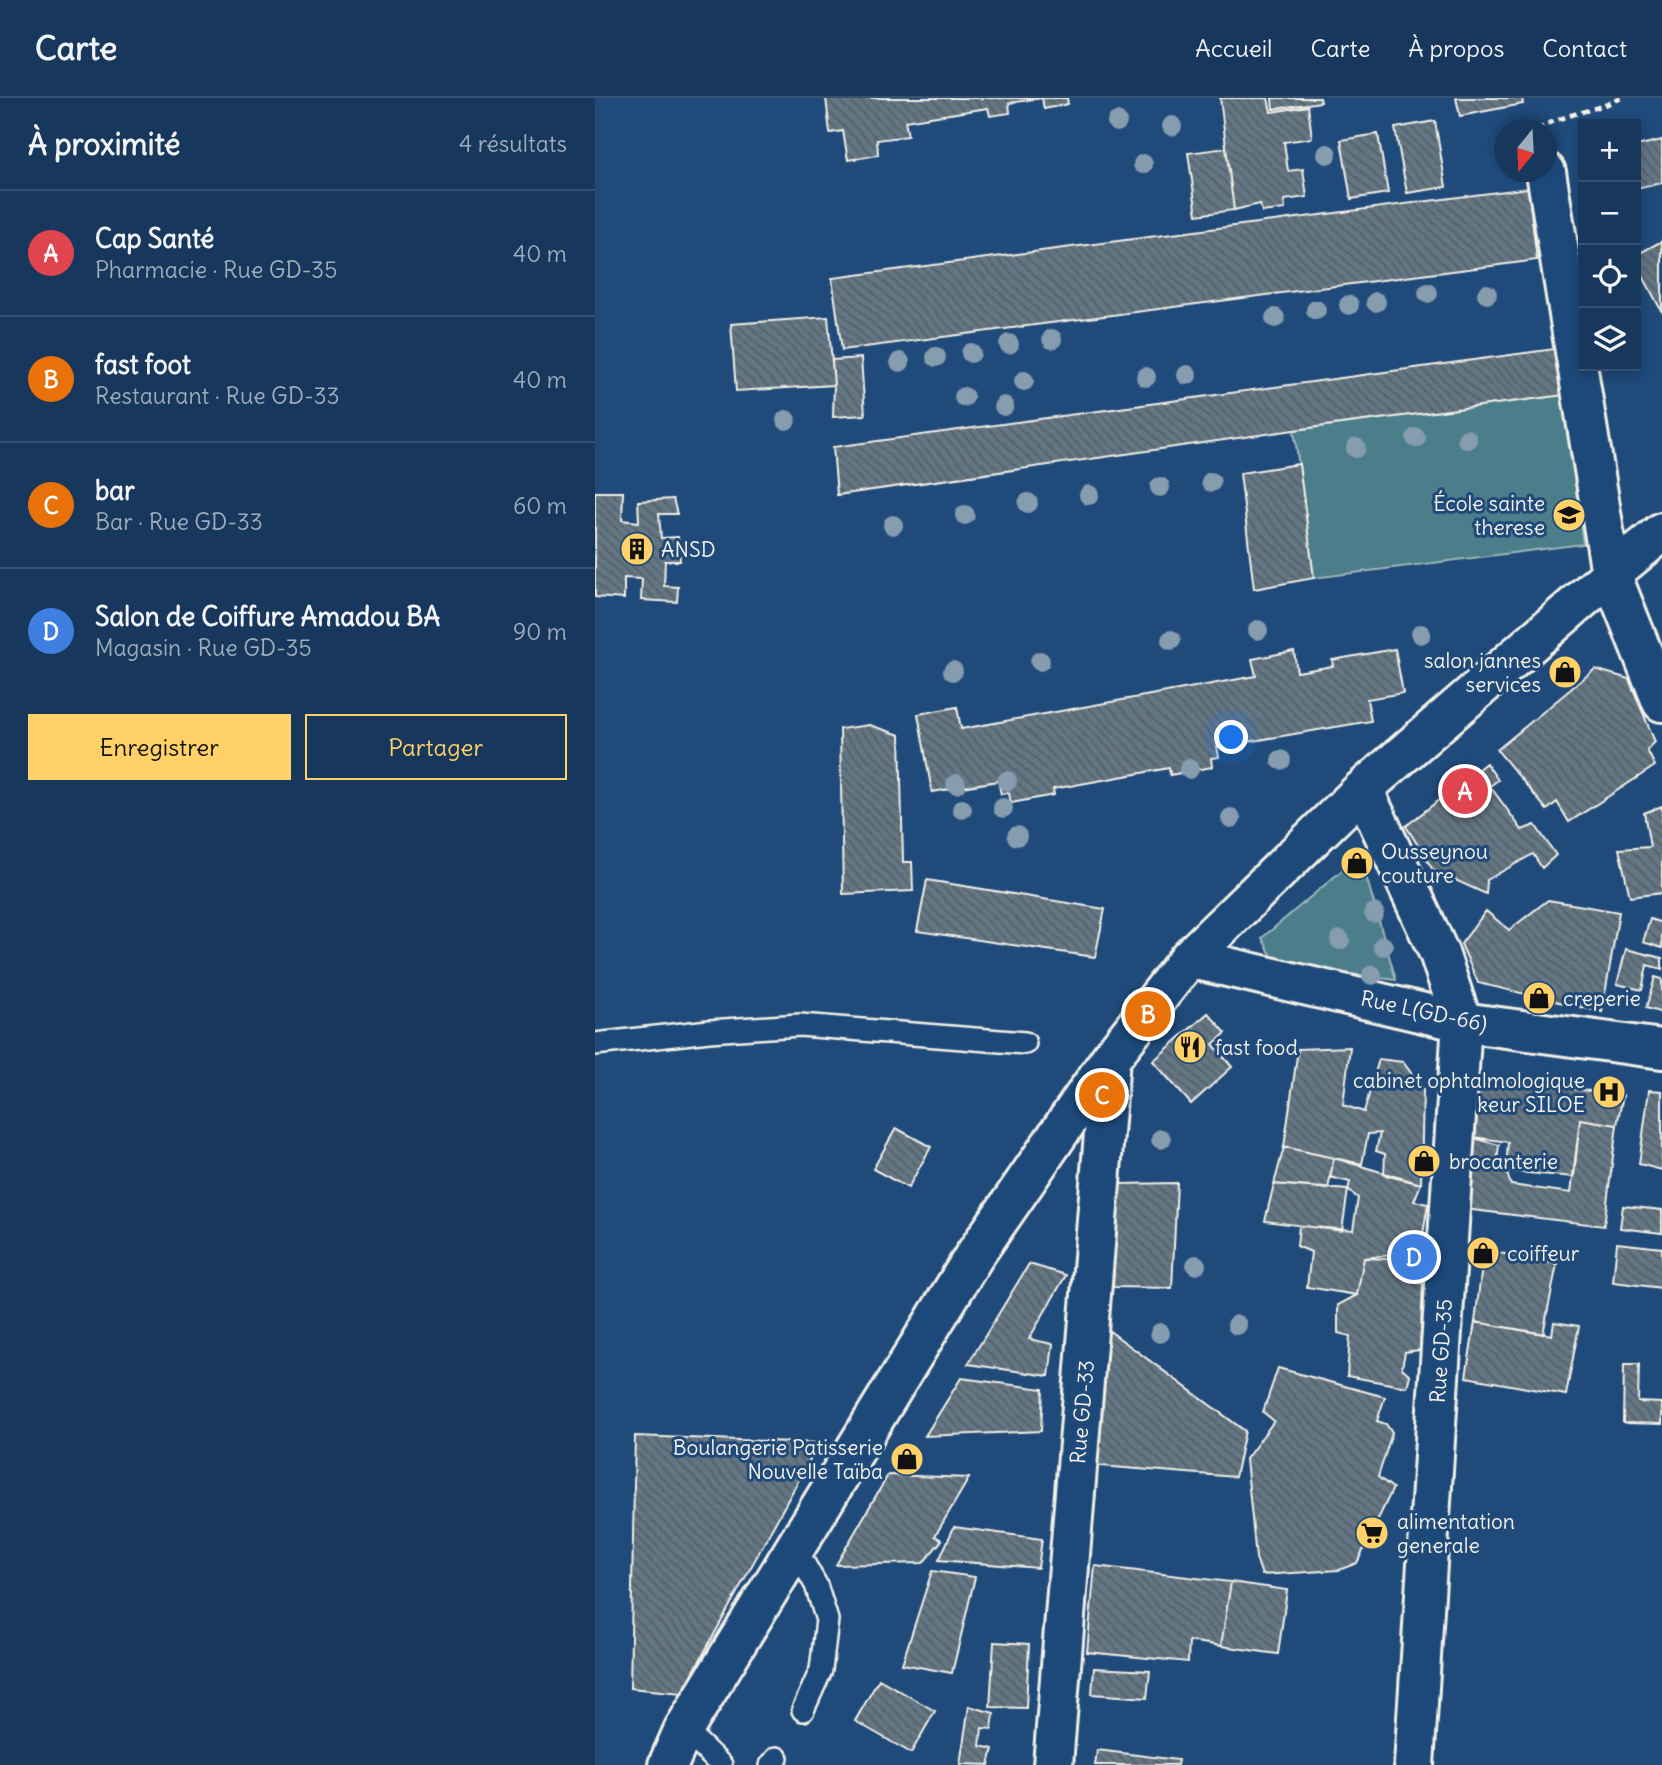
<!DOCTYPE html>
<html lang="fr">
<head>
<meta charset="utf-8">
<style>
	:root { --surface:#17385c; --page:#244365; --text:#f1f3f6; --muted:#9eacbb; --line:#365272; --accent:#ffd166 }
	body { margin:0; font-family:Delius,sans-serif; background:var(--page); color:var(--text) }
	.controls { position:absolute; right:21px; top:21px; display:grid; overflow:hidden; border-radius:0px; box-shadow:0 4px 10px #0003 }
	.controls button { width:63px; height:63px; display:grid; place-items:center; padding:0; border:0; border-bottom:2px solid var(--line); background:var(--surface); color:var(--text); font:35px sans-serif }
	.compass { position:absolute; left:899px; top:21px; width:63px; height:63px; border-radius:50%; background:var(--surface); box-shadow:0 4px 10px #0003; rotate:198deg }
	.you { position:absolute; left:637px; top:640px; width:24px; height:24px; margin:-18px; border:5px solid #fff; border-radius:50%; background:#1a73e8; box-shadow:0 0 0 10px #1a73e833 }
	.badge { display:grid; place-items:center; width:46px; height:46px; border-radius:50%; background:var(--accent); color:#fff; font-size:23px; font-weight:700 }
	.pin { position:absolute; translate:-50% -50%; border:4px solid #fff; box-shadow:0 2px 7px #0006 }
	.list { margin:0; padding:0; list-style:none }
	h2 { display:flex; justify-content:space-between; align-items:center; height:91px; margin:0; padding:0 28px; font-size:30px }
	h2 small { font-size:23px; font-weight:400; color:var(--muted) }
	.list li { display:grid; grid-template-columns:46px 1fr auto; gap:21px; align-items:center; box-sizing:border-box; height:126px; padding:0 28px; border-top:2px solid var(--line) }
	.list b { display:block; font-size:26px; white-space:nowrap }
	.list p { margin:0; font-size:23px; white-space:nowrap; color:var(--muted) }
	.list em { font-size:23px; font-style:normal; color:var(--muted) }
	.actions { display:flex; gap:14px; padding:21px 28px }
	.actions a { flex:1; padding:16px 0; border:2px solid var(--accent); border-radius:0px; text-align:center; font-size:24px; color:var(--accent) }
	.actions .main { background:var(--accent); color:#111 }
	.icon { flex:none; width:38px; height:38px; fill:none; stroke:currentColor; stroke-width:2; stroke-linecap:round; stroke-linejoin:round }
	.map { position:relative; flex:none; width:1067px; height:1667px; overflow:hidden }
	header { display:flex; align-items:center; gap:42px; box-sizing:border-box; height:98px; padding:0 35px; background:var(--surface); border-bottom:2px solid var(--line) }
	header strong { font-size:33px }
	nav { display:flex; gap:38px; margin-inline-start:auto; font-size:24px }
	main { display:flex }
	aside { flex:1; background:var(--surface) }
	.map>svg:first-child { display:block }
</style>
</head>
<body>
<header>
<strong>Carte</strong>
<nav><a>Accueil</a><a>Carte</a><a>À propos</a><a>Contact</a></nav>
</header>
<main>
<aside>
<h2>À proximité<small>4 résultats</small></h2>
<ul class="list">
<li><span class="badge" style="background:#e0444e">A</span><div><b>Cap Santé</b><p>Pharmacie · Rue GD-35</p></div><em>40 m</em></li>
<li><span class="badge" style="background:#e8710a">B</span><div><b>fast foot</b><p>Restaurant · Rue GD-33</p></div><em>40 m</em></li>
<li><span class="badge" style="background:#e8710a">C</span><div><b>bar</b><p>Bar · Rue GD-33</p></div><em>60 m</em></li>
<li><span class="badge" style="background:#3f7fe0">D</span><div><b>Salon de Coiffure Amadou BA</b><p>Magasin · Rue GD-35</p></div><em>90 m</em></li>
</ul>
<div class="actions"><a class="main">Enregistrer</a><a>Partager</a></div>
</aside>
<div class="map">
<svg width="1067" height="1667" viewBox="0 0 1067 1667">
	<defs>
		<pattern id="building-back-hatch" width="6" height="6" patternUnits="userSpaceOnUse" patternTransform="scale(1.75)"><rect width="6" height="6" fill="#637684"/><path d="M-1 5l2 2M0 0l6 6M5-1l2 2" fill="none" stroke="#565f65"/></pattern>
	</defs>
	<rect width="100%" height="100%" fill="#1f4a7a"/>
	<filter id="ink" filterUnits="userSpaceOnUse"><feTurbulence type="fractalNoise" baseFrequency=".0143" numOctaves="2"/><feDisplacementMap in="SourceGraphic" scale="14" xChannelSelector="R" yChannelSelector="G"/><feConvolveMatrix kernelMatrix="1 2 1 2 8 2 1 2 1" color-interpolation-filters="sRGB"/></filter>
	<g filter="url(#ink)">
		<path fill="#4c7e8a" stroke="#a0b8b9" stroke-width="2" d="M969,297L988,446L719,480L699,332Z
			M765,757L801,882L681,866L667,840Z"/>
		<path fill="url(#building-back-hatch)" stroke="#f4f1e8" stroke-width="2" d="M231,0H472L473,6L449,11L447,0L414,5L415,15L395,18L393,10L310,23L313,38L282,42L283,57L253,62L248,33L235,35Z
			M625,0H673L676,14L713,8L717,40L689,44L693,73L708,71L712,99L689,102L690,111L667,114L665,106L639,112Z
			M677,0H725L726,4L678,11Z
			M861,0H927L928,6L865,18Z
			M840,23L851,89L812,95L800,30Z
			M783,36L793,95L756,101L746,42Z
			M1067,42V85L1041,91V48Z
			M631,50L639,112L602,117L593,55Z
			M933,90L942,162L247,252L237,180Z
			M1067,143V214L1041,165V157Z
			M233,219L239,287L141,293L136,226Z
			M959,251L969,297L699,332L242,397L238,349Z
			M266,260L270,317L238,319L239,287L237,262Z
			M704,366L719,480L659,491L645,375Z
			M0,394H28L27,422L44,424L43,403L78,401L82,416H64L66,440L83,439L85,463H70L69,488L83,489L82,504L46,502L47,481L29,480V501L0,499Z
			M800,551L808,595L772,601L776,623L622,649L624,659L616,660L617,669L575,677L574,670L458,691L459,697L416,705L414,695L406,696L403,683L337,694L323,616L362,609L366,631L661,578L657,561L699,553L702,574L738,568L737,562Z
			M1000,571L1034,581L1060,644L1052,652L1060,668L974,724L962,704L952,712L902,652Z
			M274,627L305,637L308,764H317L318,793L248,796L245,631Z
			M891,665L903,682L895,688L927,732L940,727L961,757L947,770L938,756L892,782L891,796L838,772L811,728Z
			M1067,708V795L1035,799L1024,751L1055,749L1049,715Z
			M332,782L510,811L500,859L322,833Z
			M953,802L1024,814L1007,914L883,885L866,846L891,813L914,832Z
			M1055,821L1067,825V850L1048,844Z
			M1031,851L1067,860V871L1052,867L1047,892L1022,886Z
			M1060,879L1067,881V915L1051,910Z
			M613,915L631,935L618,946L637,969L596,1006L558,963Z
			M755,949L748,1007L769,1014L784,961L808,964L828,991L826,1086L789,1077L790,1056L781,1053L785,1035L773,1036L767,1066L689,1049L703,951Z
			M872,978L1028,997L1022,1027L985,1021L979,1079L911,1073L913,1044L872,1038Z
			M1054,992L1067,993V1072L1044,1066Z
			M985,1021L1022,1027L1009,1128L870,1111L872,1038L904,1047L901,1072L911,1073L916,1087L976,1095Z
			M301,1030L336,1049L313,1090L278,1071Z
			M689,1049L739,1060L733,1091L679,1086Z
			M739,1060L826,1086L819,1103L833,1106L825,1154L769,1160L762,1197L712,1189L716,1154L702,1148L704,1128L758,1132L763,1100L753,1092L755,1084L735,1079Z
			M582,1085L577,1190L518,1189L523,1086Z
			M679,1086L753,1092L747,1133L670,1123Z
			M1028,1108L1067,1112V1135L1025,1130Z
			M1022,1145L1067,1150V1190L1018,1184Z
			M889,1152L962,1166L948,1236L880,1224Z
			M769,1160L815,1162L814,1182L828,1186L825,1254V1252L810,1254L807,1270L815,1277L812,1289L752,1278L755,1238L743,1235V1207L762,1197Z
			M434,1166L471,1177L434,1241L458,1246L454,1278L373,1266Z
			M880,1224L957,1237L959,1224L984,1228L971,1297L871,1279Z
			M505,1226L650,1333L640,1379L494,1367Z
			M1029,1266H1044L1043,1304L1067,1305V1326L1028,1325Z
			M683,1270L790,1299L782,1323L791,1326L797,1335L783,1379L798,1390L762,1465L744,1472L667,1477L661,1460L651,1361L679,1323L668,1314Z
			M366,1280L448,1291L446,1333L330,1338Z
			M40,1338L224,1345L87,1595L35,1590Z
			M293,1377L374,1380L340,1438L347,1442L328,1465L241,1467Z
			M359,1429L447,1441L443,1470L344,1462Z
			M500,1468L636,1484L626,1548L594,1543L593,1564L492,1554Z
			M337,1473L380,1479L357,1575L307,1566Z
			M636,1484L692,1492L683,1556L626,1548Z
			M399,1544L434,1546L431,1610L395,1609Z
			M499,1570L555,1573L552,1600L497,1596Z
			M284,1581L340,1613L316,1655L260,1623Z
			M374,1608L399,1615L397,1631L387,1630L385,1648L398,1651L394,1667L365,1666Z
			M502,1652L583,1662L582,1667H500Z"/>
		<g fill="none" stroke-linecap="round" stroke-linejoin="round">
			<defs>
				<path id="service" d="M0,946L114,933L205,927L430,945
					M200,1450L221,1487L232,1522L226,1572L208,1612
					M89,1631L126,1667
					M176,1667L182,1660"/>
				<path id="minor" d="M951,74L1016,476L1067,604
					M768,691L844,855L867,924L819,1667
					M594,860L867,924L1067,951
					M73,1667L89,1631L379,1158L515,961L594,860L768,691L1016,476L1067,434
					M458,1667L515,961"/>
			</defs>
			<use href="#service" stroke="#f4f1e8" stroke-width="26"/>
			<use href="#minor" stroke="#f4f1e8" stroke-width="44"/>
			<path stroke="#f4f1e8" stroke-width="4.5" stroke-dasharray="7 5" stroke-linecap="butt" d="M942,32C968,15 999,14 1026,0"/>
			<use href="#service" stroke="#1f4a7a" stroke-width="21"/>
			<use href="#minor" stroke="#1f4a7a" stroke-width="38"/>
		</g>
		<g fill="#869caf">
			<circle cx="522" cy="24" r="10"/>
			<circle cx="577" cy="28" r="10"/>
			<circle cx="732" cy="56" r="10"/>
			<circle cx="548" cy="66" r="10"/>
			<circle cx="833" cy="195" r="10"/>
			<circle cx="892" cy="196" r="10"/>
			<circle cx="781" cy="204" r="10"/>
			<circle cx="754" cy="207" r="10"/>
			<circle cx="721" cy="212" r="10"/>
			<circle cx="680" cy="220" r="10"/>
			<circle cx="457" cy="241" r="10"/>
			<circle cx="414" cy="246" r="10"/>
			<circle cx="376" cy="255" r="10"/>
			<circle cx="341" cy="259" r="10"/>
			<circle cx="305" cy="264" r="10"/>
			<circle cx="592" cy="277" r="10"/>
			<circle cx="551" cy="279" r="10"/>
			<circle cx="429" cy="283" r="10"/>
			<circle cx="369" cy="299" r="10"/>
			<circle cx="409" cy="308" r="10"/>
			<circle cx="191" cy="322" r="10"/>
			<circle cx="821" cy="340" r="10"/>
			<circle cx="872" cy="341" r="10"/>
			<circle cx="761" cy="350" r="10"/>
			<circle cx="616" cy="384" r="10"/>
			<circle cx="565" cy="389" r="10"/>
			<circle cx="494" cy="397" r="10"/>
			<circle cx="433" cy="405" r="10"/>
			<circle cx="370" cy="417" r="10"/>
			<circle cx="298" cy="427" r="10"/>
			<circle cx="663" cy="532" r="10"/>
			<circle cx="826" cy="536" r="10"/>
			<circle cx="576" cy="542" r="10"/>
			<circle cx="445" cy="563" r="10"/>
			<circle cx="358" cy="573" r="10"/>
			<circle cx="686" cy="662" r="10"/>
			<circle cx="594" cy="671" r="10"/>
			<circle cx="412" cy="683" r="10"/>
			<circle cx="361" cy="686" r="10"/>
			<circle cx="408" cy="710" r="10"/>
			<circle cx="367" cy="711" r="10"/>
			<circle cx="636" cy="720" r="10"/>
			<circle cx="422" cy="738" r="10"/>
			<circle cx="779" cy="815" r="10"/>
			<circle cx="745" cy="842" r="10"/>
			<circle cx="788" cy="848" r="10"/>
			<circle cx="777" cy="877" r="10"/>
			<circle cx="566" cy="1041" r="10"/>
			<circle cx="601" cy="1167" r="10"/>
			<circle cx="642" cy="1227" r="10"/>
			<circle cx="565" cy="1235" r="10"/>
		</g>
	</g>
	<defs>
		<symbol id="school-disc" viewBox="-11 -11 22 22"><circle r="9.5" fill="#ffd166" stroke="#1f4a7a"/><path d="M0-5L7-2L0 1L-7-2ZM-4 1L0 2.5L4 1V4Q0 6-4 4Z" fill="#111"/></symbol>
		<symbol id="building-disc" viewBox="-11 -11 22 22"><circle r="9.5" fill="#ffd166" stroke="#1f4a7a"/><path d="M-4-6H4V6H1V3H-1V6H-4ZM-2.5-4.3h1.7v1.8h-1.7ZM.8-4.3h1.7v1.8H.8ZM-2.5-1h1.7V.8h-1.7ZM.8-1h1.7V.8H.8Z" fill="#111"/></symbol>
		<symbol id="shop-disc" viewBox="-11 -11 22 22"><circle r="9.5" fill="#ffd166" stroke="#1f4a7a"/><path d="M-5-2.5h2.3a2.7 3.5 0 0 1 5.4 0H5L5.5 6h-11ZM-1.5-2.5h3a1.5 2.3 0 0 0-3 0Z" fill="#111"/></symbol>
		<symbol id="restaurant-disc" viewBox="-11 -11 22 22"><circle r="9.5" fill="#ffd166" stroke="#1f4a7a"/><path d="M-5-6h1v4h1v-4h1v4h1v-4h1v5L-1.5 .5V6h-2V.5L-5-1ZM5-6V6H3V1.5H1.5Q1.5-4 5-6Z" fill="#111"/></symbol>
		<symbol id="hospital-disc" viewBox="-11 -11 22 22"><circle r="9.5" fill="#ffd166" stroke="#1f4a7a"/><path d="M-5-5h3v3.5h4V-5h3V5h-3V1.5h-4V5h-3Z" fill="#111"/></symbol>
		<symbol id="supermarket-disc" viewBox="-11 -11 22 22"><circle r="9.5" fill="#ffd166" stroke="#1f4a7a"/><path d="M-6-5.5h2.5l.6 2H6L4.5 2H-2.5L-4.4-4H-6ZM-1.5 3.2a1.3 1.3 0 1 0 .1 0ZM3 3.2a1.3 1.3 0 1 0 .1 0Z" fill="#111"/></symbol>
	</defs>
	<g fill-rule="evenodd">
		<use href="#school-disc" x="955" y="398" width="38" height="38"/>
		<use href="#building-disc" x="23" y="432" width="38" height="38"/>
		<use href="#shop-disc" x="951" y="555" width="38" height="38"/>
		<use href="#shop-disc" x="743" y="746" width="38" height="38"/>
		<use href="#shop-disc" x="925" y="881" width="38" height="38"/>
		<use href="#restaurant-disc" x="576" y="930" width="38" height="38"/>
		<use href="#hospital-disc" x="995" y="975" width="38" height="38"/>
		<use href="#shop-disc" x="810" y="1044" width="38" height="38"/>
		<use href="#shop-disc" x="869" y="1136" width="38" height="38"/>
		<use href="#shop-disc" x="293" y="1342" width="38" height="38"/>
		<use href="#supermarket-disc" x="758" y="1416" width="38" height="38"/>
	</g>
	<g text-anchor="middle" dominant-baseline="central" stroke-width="6" stroke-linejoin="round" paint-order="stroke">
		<g font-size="21" fill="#f4f1e8" stroke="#1f4a7a" text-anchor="start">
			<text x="950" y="405" text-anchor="end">École sainte<tspan x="950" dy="24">therese</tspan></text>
			<text x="66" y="451">ANSD</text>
			<text x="946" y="562" text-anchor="end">salon jannes<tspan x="946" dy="24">services</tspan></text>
			<text x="786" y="753">Ousseynou<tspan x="786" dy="24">couture</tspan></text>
			<text x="968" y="900">creperie</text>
			<text x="620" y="949">fast food</text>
			<text x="990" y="982" text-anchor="end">cabinet ophtalmologique<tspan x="990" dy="24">keur SILOE</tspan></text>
			<text x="854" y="1063">brocanterie</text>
			<text x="912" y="1155">coiffeur</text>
			<text x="288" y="1349" text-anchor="end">Boulangerie Patisserie<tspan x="288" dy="24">Nouvelle Taïba</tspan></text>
			<text x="802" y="1423">alimentation<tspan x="802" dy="24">generale</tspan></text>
		</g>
		<g font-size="21" fill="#f4f1e8" stroke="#1f4a7a">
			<text transform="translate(829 913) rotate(12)">Rue L(GD-66)</text>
			<text transform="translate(846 1253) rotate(-86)">Rue GD-35</text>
			<text transform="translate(487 1314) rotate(-85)">Rue GD-33</text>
		</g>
	</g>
</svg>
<div class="controls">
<button>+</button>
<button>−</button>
<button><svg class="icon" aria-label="locate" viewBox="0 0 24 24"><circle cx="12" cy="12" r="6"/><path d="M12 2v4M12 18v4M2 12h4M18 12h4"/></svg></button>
<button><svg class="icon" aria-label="layers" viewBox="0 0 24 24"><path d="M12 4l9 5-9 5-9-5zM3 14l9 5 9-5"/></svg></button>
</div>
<svg class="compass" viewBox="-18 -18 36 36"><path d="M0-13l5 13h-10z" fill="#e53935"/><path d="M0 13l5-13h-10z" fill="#9eacbb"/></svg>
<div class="you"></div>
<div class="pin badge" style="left:870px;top:693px;background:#e0444e">A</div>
<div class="pin badge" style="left:553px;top:916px;background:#e8710a">B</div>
<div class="pin badge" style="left:507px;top:997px;background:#e8710a">C</div>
<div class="pin badge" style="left:819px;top:1159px;background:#3f7fe0">D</div>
</div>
</main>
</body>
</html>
